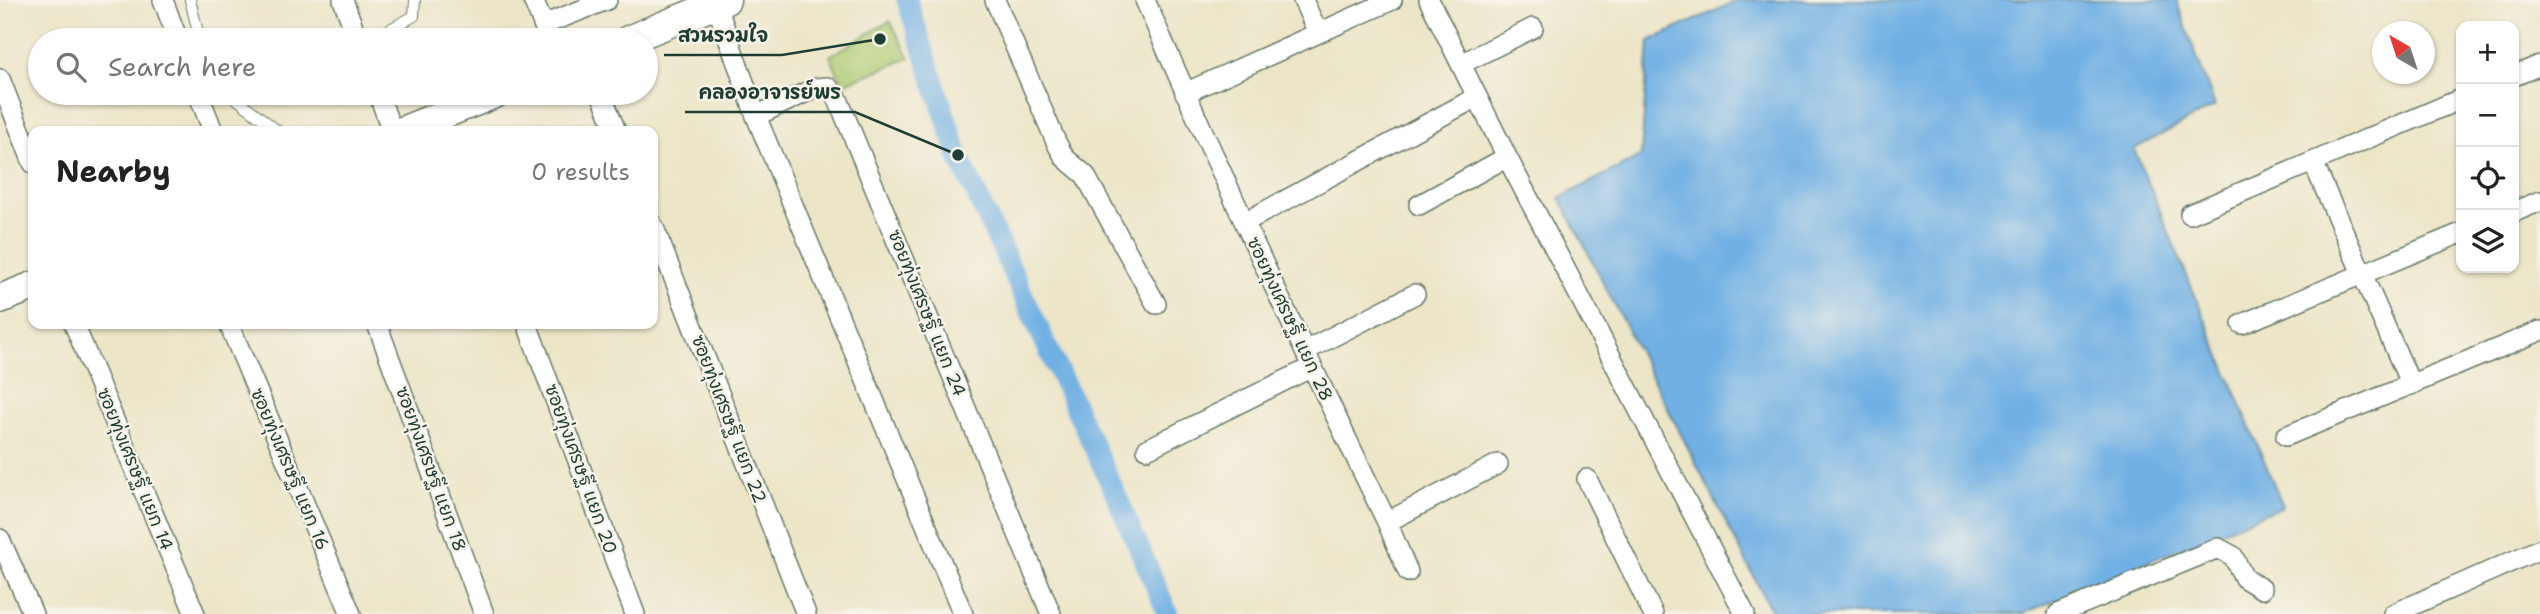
<!DOCTYPE html>
<html lang="en">
<head>
<meta charset="utf-8">
<style>
	:root { --surface:#fff; --page:#f6f6f6; --text:#222; --muted:#767676; --line:#e0e0e0 }
	body { margin:0; font-family:"Shantell Sans","Playpen Sans Thai",sans-serif; background:var(--page); color:var(--text) }
	.controls { position:absolute; right:21px; top:21px; display:grid; overflow:hidden; border-radius:14px; box-shadow:0 2px 5px #0004 }
	.controls button { width:63px; height:63px; display:grid; place-items:center; padding:0; border:0; border-bottom:2px solid var(--line); background:var(--surface); color:var(--text); font:35px sans-serif }
	.compass { position:absolute; left:2372px; top:21px; width:63px; height:63px; border-radius:50%; background:var(--surface); box-shadow:0 2px 5px #0004; rotate:321deg }
	.list { margin:0; padding:0; list-style:none }
	h2 { display:flex; justify-content:space-between; align-items:center; height:91px; margin:0; padding:0 28px; font-size:30px }
	h2 small { font-size:23px; font-weight:400; color:var(--muted) }
	.icon { flex:none; width:38px; height:38px; fill:none; stroke:currentColor; stroke-width:2; stroke-linecap:round; stroke-linejoin:round }
	.map { position:relative; flex:none; width:2540px; height:614px; overflow:hidden }
	.search { position:absolute; background:var(--surface); box-shadow:0 2px 5px #0004; left:28px; top:28px; width:630px; height:77px; display:flex; align-items:center; gap:18px; box-sizing:border-box; padding:0 24px; border-radius:38px; color:var(--muted); font-size:26px }
	.panel { position:absolute; background:var(--surface); box-shadow:0 2px 5px #0004; left:28px; top:126px; width:630px; height:203px; border-radius:14px }
	.map>svg:first-child { display:block }
</style>
</head>
<body>
<div class="map">
<svg width="2540" height="614" viewBox="0 0 2540 614">
	<rect width="100%" height="100%" fill="#f7f3e8"/>
	<filter id="ink" filterUnits="userSpaceOnUse"><feTurbulence type="fractalNoise" baseFrequency=".0143" numOctaves="2"/><feDisplacementMap in="SourceGraphic" scale="14" xChannelSelector="R" yChannelSelector="G"/><feConvolveMatrix kernelMatrix="1 2 1 2 8 2 1 2 1" color-interpolation-filters="sRGB"/></filter>
	<filter id="wash" filterUnits="userSpaceOnUse"><feTurbulence type="fractalNoise" baseFrequency=".00686" numOctaves="4" result="noise"/><feDisplacementMap in="SourceGraphic" scale="28" xChannelSelector="R" yChannelSelector="G"/><feGaussianBlur stdDeviation="1.57" result="paint"/><feColorMatrix in="noise" values="0 0 0 0 0 0 0 0 0 0 0 0 0 0 0 0 0 1.4 0 .05"/><feComposite in="paint" operator="in"/></filter>
	<g filter="url(#wash)">
		<rect width="100%" height="100%" fill="#ece5c7"/>
		<path fill="#adca71" stroke="#668452" stroke-width="2" d="M890,21L910,58L843,84L830,56Z"/>
		<path fill="#71b0e4" stroke="#48768c" stroke-width="2" d="M1739,0H2176L2215,106L2134,149L2283,506L2022,614H1773L1560,198L1641,156L1649,41Z"/>
		<g fill="none" stroke-linecap="round" stroke-linejoin="round">
			<path stroke="#71b0e4" stroke-width="21" d="M907,0L958,155L1112,486L1168,614"/>
		</g>
	</g>
	<g filter="url(#ink)">
		<g fill="none" stroke-linecap="round" stroke-linejoin="round">
			<defs>
				<path id="service" d="M190,0L200,40
					M370,40L414,16L415,0
					M229,93L278,131"/>
				<path id="minor" d="M163,0L178,40
					M343,0L358,40
					M533,0L550,40
					M995,0L1057,144L1065,158L1085,175L1156,304
					M1145,0C1221,176 1303,350 1387,522L1498,464
					M1303,0L1318,33
					M1429,0L1507,157L1745,614
					M716,4L756,116L963,614
					M543,25L607,0
					M1461,64L1533,28
					M2514,76L2540,65
					M0,79L33,163
					M198,93L213,131
					M378,93L392,131
					M601,93L616,131
					M1185,93L1392,0
					M756,116L815,88L828,87L837,97L1051,614
					M2313,162L2411,385
					M1419,205L1507,157
					M2514,212L2540,201
					M2190,214L2461,99
					M1245,222L1477,97
					M653,225L806,614
					M74,324L195,614
					M229,324L351,614
					M377,324L484,614
					M527,324L635,614
					M2242,324L2461,233
					M1305,351L1415,294
					M2286,436L2540,331
					M1147,449L1312,367
					M1587,479L1653,614
					M1387,522L1408,572
					M0,539L33,614
					M2058,614L2218,548L2233,556L2244,578L2262,589
					M2393,614L2540,549"/>
				<path id="secondary" d="M628,40L726,0
					M402,131L497,93
					M0,299L33,286"/>
			</defs>
			<use href="#service" stroke="#677867" stroke-width="12"/>
			<use href="#minor" stroke="#677867" stroke-width="22"/>
			<use href="#secondary" stroke="#677867" stroke-width="31"/>
			<use href="#service" stroke="#fff" stroke-width="10"/>
			<use href="#minor" stroke="#fff" stroke-width="19"/>
			<use href="#secondary" stroke="#fff" stroke-width="28"/>
		</g>
	</g>
	<g text-anchor="middle" dominant-baseline="central" stroke-width="5" stroke-linejoin="round" paint-order="stroke">
		<g font-size="18" fill="#1f3d34" stroke="#f7f3e8">
			<text transform="translate(927 313) rotate(68)">ซอยทุ่งเศรษฐี แยก 24</text>
			<text transform="translate(1290 319) rotate(65)">ซอยทุ่งเศรษฐี แยก 28</text>
			<text transform="translate(729 419) rotate(69)">ซอยทุ่งเศรษฐี แยก 22</text>
			<text transform="translate(135 469) rotate(68)">ซอยทุ่งเศรษฐี แยก 14</text>
			<text transform="translate(290 469) rotate(67)">ซอยทุ่งเศรษฐี แยก 16</text>
			<text transform="translate(431 469) rotate(70)">ซอยทุ่งเศรษฐี แยก 18</text>
			<text transform="translate(581 469) rotate(70)">ซอยทุ่งเศรษฐี แยก 20</text>
		</g>
	</g>
	<path fill="none" stroke="#1f3d34" stroke-width="2.5" d="M880 39L782 55H664M958 155L855 112H685"/>
	<g fill="#1f3d34" stroke="#f7f3e8" stroke-width="2.5">
		<circle cx="880" cy="39" r="7"/>
		<circle cx="958" cy="155" r="7"/>
	</g>
	<g font-size="19" text-anchor="middle" font-weight="bold" fill="#1f3d34" stroke="#f7f3e8" stroke-width="5" stroke-linejoin="round" paint-order="stroke">
		<text x="723" y="42">สวนรวมใจ</text>
		<text x="770" y="99">คลองอาจารย์พร</text>
	</g>
</svg>
<div class="controls">
<button>+</button>
<button>−</button>
<button><svg class="icon" aria-label="locate" viewBox="0 0 24 24"><circle cx="12" cy="12" r="6"/><path d="M12 2v4M12 18v4M2 12h4M18 12h4"/></svg></button>
<button><svg class="icon" aria-label="layers" viewBox="0 0 24 24"><path d="M12 4l9 5-9 5-9-5zM3 14l9 5 9-5"/></svg></button>
</div>
<svg class="compass" viewBox="-18 -18 36 36"><path d="M0-13l5 13h-10z" fill="#e53935"/><path d="M0 13l5-13h-10z" fill="#767676"/></svg>
<div class="search"><svg class="icon" aria-label="search" viewBox="0 0 24 24"><circle cx="10" cy="10" r="6"/><path d="M15 15l6 6"/></svg>Search here</div>
<section class="panel">
<h2>Nearby<small>0 results</small></h2>
<ul class="list">
</ul>
</section>
</div>
</body>
</html>
